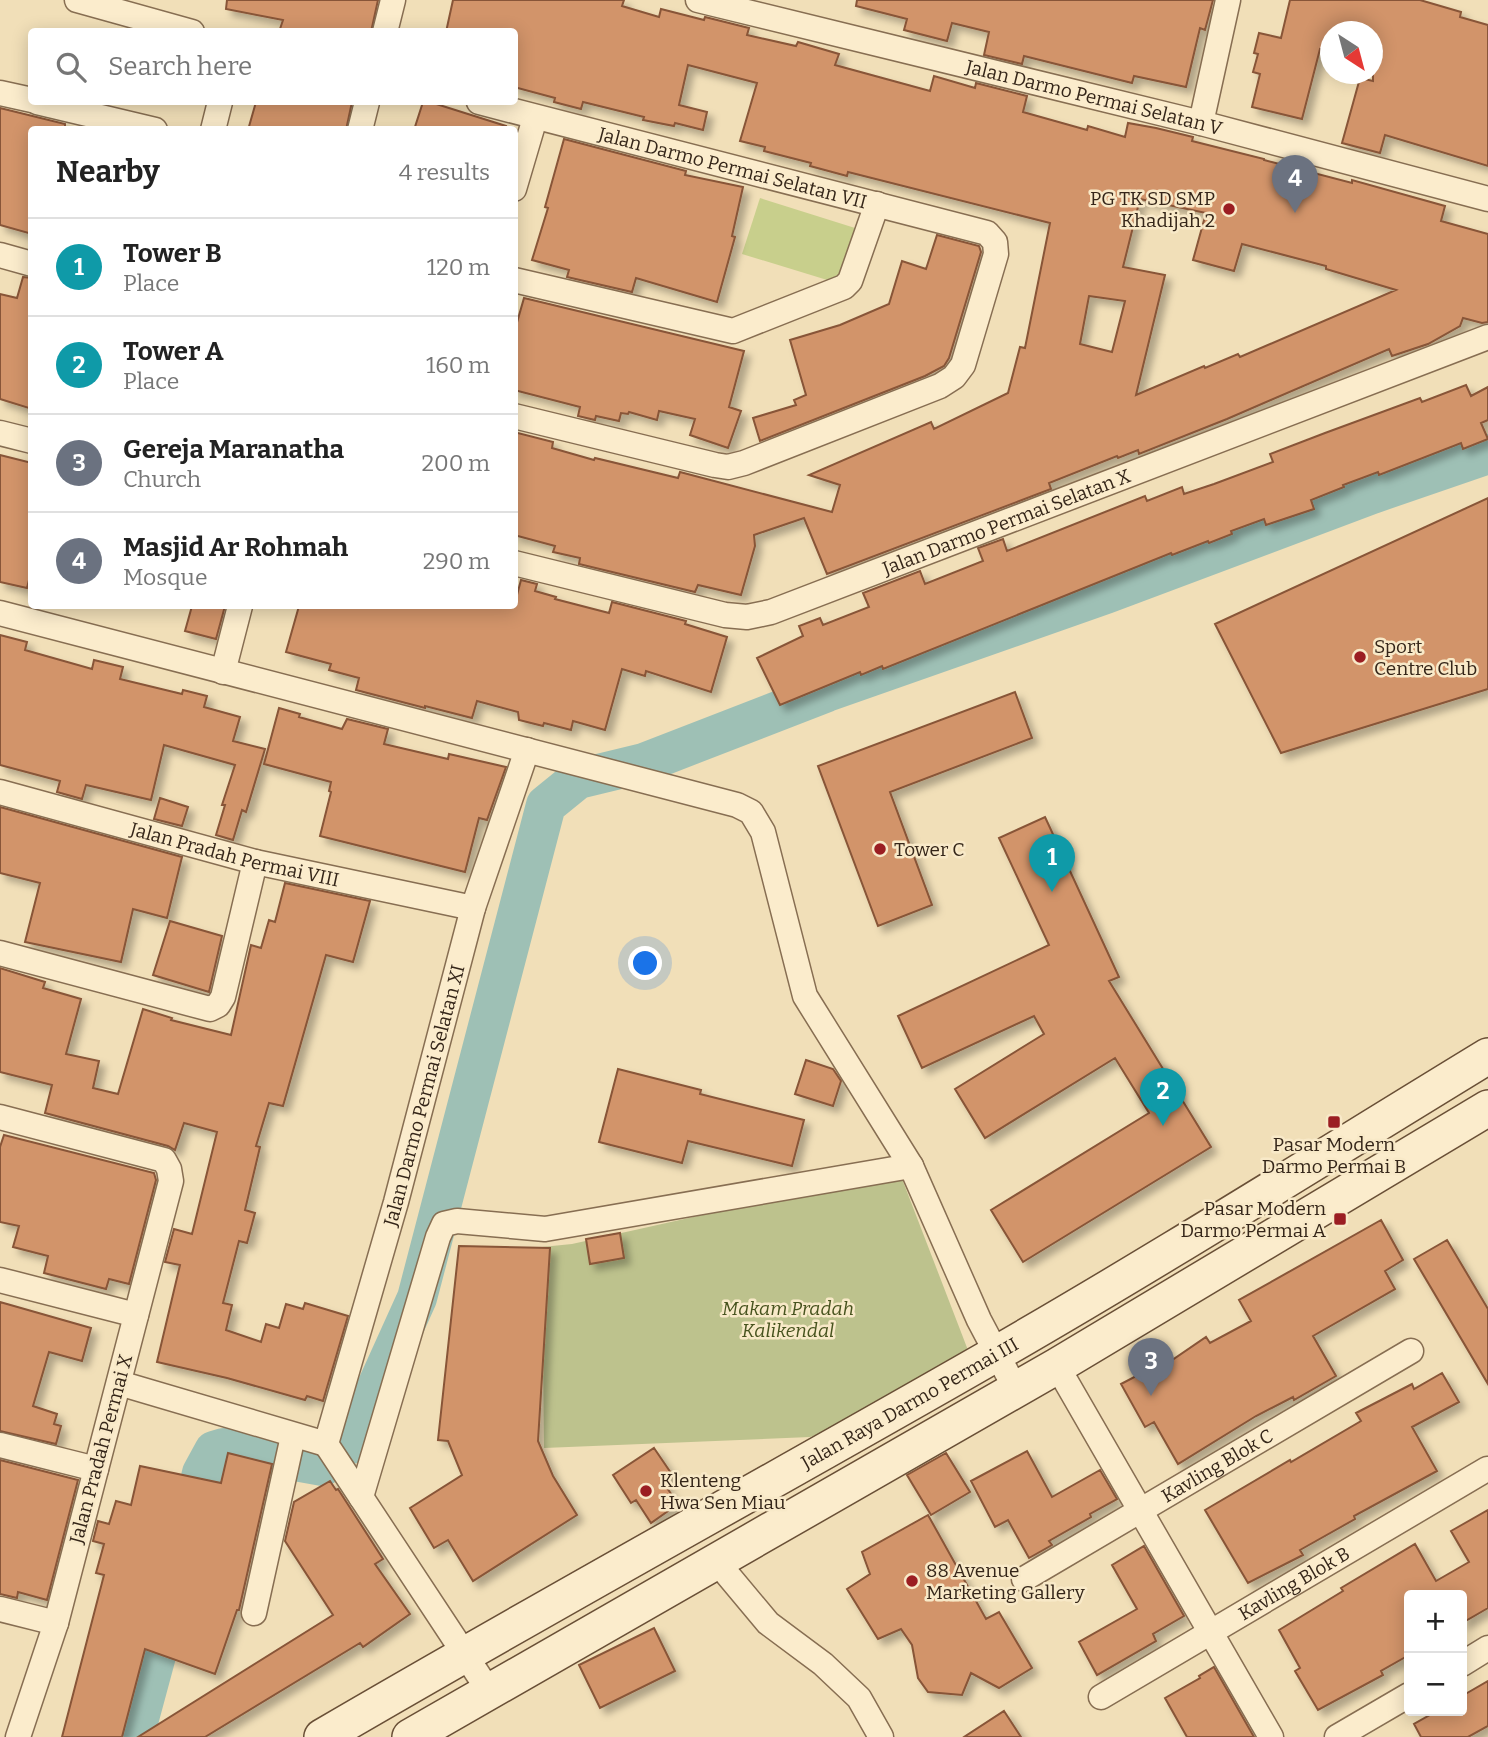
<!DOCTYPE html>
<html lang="en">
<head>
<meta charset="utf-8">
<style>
	:root { --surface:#fff; --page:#f6f6f6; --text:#222; --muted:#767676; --line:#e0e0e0; --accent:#9b1e22 }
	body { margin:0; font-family:Bitter,serif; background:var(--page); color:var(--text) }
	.controls { position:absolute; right:21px; bottom:21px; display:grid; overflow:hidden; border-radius:7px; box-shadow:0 4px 18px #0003 }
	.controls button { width:63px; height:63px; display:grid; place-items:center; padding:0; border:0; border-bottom:2px solid var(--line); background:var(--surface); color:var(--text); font:35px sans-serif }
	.compass { position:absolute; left:1320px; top:21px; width:63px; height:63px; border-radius:50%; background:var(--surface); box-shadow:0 4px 18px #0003; rotate:144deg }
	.you { position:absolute; left:646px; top:964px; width:24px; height:24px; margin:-18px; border:5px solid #fff; border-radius:50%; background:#1a73e8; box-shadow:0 0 0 10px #1a73e833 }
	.badge { display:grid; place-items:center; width:46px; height:46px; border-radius:50%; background:var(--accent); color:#fff; font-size:23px; font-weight:700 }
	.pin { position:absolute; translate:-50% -58px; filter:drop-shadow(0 2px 4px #0008) }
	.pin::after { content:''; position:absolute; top:37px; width:24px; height:21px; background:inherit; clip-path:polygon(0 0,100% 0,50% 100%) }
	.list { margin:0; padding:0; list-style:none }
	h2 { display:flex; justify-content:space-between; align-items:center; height:91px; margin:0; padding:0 28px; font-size:30px }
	h2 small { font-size:23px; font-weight:400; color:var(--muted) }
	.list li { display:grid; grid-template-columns:46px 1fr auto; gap:21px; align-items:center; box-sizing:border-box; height:98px; padding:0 28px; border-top:2px solid var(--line) }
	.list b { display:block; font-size:26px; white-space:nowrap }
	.list p { margin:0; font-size:23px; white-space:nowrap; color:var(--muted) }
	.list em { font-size:23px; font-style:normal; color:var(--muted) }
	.icon { flex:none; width:38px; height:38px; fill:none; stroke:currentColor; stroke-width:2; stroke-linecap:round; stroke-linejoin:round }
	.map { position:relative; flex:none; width:1488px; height:1737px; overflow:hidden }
	.search { position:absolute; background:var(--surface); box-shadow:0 4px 18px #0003; left:28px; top:28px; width:490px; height:77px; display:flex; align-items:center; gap:18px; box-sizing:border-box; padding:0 24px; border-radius:7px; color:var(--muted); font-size:26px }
	.panel { position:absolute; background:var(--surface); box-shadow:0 4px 18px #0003; left:28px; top:126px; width:490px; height:483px; border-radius:7px }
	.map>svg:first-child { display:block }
</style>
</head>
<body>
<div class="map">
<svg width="1488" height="1737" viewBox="0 0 1488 1737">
	<defs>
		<filter id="shadow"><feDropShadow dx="6" dy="6" stdDeviation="3.5" flood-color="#0004"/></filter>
	</defs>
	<rect width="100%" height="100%" fill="#f1dfb8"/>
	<path fill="#c8cf8c" d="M760,198L855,228L837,283L742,254Z"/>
	<path fill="#bdc28d" d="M899,1171L971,1358L930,1394L810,1437L544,1448L542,1247L572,1244Z"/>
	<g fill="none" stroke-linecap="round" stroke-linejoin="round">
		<path stroke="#9ec0b5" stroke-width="40" d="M351,1444L417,1298L546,805L578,779L644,763L827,692L1106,594L1372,494L1488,454
			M295,1461L323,1466
			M188,1533L202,1473L214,1451L224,1448L266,1456
			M134,1737L171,1600"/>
	</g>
	<path fill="#d2946b" stroke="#885537" stroke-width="2" fill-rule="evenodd" filter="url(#shadow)" d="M227,0H378L371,32H279L283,20L226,9Z
		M453,0H624L622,6L659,17L661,9L704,20L705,17L749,28L747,35L796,46L798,42L839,54L835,65L930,91L934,76L975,88L976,83L1027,96L1023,112L1087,130L1088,126L1125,137L1128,123L1156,128L1193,137L1192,141L1264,159V160L1352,183V180L1445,206L1441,221L1488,234V322L1482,323L1463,318L1460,326L1428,344L1392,356L1389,349L1227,419L1139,454L1138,450L1118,458L1117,456L1049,483L1051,489L827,574L804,518L754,535L755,546L741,595L698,585L695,592L579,564L580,558L553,552L555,546L514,535V432L553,442L552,448L594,460L595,458L678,478L680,472L832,512L840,485L809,475L931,422L934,429L1008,393L1020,347L1025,348L1050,223L848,172L847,176L810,166L811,163L764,151L765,147L740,141L757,83L688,65L679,105L707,112L703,130L675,123L674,126L643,120L644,117L583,102L581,109L554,102L555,98L514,87V32H446ZM1140,199L1206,213L1193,260L1234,271L1242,244L1326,266V269L1396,290L1240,357L1238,354L1205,368L1204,366L1136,395L1165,275L1123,267ZM1089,296L1125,301L1112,352L1080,344Z
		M857,0H1213L1205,30L1200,28L1186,87L1134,76L1132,83L1024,56L1022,64L984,55L989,32L952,23L947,41L904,30L907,19L856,6Z
		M1290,0H1420L1461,12L1460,17L1488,25V166L1385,135L1380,153L1342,143L1360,78L1373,81V32H1331V52L1320,49L1302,119L1252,107L1260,74L1253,72L1258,54L1254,53L1259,33L1281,38Z
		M256,102H352L346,130H248Z
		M423,102H430L506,126L505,130H414Z
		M0,108L65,124V130H32V234L0,225Z
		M564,139L686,171L685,175L743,187L732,236L735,237L717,302L636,278L632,292L567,277L569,270L532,260L548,208L545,207Z
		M937,235L979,246L981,252L949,358L944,366L925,376L760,441L753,418L796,405L794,400L806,395L790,340L840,325L889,304L902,261L926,269Z
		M23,277L32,278V409L0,399V294L17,298Z
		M524,298L744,351L729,407L741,411L728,448L690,435L695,419L659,411L657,420L629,412L628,414L621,413L619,421L596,416L595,420L578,416L580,407L514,390V333Z
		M1466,385L1471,396L1488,387V420L1481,423L1488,439L1463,449L1461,443L1379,475L1378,472L1343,485L1344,487L1311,500L1314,509L1266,525L1264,519L1231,531L1232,534L1209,543L1208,541L1172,555L1171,553L883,669L882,666L861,675L860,672L780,705L757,658L803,636L799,626L820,618L823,625L869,607L863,593L920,571L925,584L983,561L978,548L1003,539L1007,551L1145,496L1147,501L1182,487L1184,494L1214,484L1273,462L1270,454L1325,433L1420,398L1422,402Z
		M0,455L32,463V568L27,588L0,582Z
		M1488,498V689L1281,753L1215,624Z
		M521,580L537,584L535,591L556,597L555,599L609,613L612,602L686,621L685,624L727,637L711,692L646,671L645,676L622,669L605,730L573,721L571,730L544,723L543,726L519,720L518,712L477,701L472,718L425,706V708L356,690L359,678L329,670L331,664L286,652L299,606H514Z
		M192,606H225L216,639L185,631Z
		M0,635L27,642L25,650L92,669L94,660L123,667L120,679L182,694L183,690L207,696L204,707L240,717L233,741L265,749L246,812L242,810L233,840L216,835L225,805H222L235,765L164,745L151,800L86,785L82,799L57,792L60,781L0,765Z
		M1015,692L1032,738L890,792L932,905L878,926L818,766Z
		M279,708L300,714L299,717L342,729L347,719L388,729L384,744L448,759L449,754L506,767L487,820L479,818L465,872L320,836L331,792L329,791L331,782L264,764Z
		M160,798L188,807L182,826L154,819Z
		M0,807L182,857L167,918L133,909L121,962L25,942L40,883L0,873Z
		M1045,817L1119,977L1109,981L1211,1147L1023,1262L991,1210L1149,1113L1115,1058L985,1138L955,1089L1044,1034L1034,1016L922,1068L898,1016L1049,945L999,838Z
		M285,883L370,901L353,962L326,955L283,1106L269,1103L256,1146L260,1147L245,1210L255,1213L247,1243L239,1241L223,1303L232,1305L226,1330L261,1342L266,1324L279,1328L286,1304L303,1309L305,1303L348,1316L323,1401L307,1396L305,1400L227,1378L157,1362L180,1265L165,1262L174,1229L192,1234L217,1132L184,1123L175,1150L168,1146L45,1113L52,1085L0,1072V968L45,982L43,988L81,999L66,1054L99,1061L93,1088L118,1094L143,1009L172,1018L171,1020L231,1035L251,945L261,948L269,920L275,922Z
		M170,921L222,936L209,992L153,975Z
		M806,1060L833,1069L841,1081L833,1106L795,1094Z
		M618,1069L701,1090L700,1094L804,1120L792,1166L688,1141L682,1163L599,1142Z
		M4,1135L154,1173L156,1180L129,1284L109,1279L106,1289L44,1273L48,1256L13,1247L19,1226L0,1222V1147Z
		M1381,1220L1403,1260L1385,1271L1395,1289L1313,1336L1336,1376L1294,1400L1293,1397L1256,1416L1178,1464L1154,1422L1145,1427L1121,1384L1157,1365L1159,1369L1206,1337L1210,1343L1251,1321L1239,1300Z
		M620,1233L624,1258L590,1264L586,1239Z
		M1447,1240L1488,1309V1384L1414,1259Z
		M459,1246L550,1248L538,1441L553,1476L577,1515L473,1581L448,1540L434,1548L410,1508L462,1475L448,1441L438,1440Z
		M0,1302L91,1328L82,1361L49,1352L33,1406L57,1414L54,1424L61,1426L56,1444L0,1431Z
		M1442,1373L1459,1402L1412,1427L1437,1471L1354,1516L1355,1519L1300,1550L1303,1555L1248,1583L1205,1510L1290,1460L1291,1462L1361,1421L1356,1413L1412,1384L1414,1389Z
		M654,1448L673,1476L663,1482L678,1504L651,1523L636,1500L631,1503L613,1475Z
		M1027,1451L1052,1497L1100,1470L1117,1499L1090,1514L1091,1517L1049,1541L1052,1545L1029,1558L1008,1520L995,1527L971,1481Z
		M228,1453L272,1464L239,1610H237L215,1674L145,1649L122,1737H62L104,1575L96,1573L104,1544L93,1541L98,1521L109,1524L116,1501L131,1505L140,1466L221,1483Z
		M946,1453L970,1492L931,1515L907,1475Z
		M0,1460L78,1480L47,1600L18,1592L17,1598L0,1594Z
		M330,1481L336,1490L338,1489L383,1559L375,1564L410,1614L363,1647L360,1643L205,1737H138L333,1615L285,1541L294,1502Z
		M1488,1510V1608L1462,1623V1595H1409V1655L1381,1671L1383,1675L1318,1710L1295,1671L1300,1668L1279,1630L1343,1591L1341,1588L1415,1544L1436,1581L1469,1562L1451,1531Z
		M928,1515L986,1619L999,1612L1032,1668L999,1688L971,1673L962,1695L928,1692L918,1678L912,1645L901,1629L878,1639L847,1589L870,1574L862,1552Z
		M1144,1546L1184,1616L1153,1634L1156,1641L1097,1675L1079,1642L1137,1609L1112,1565Z
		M654,1628L675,1671L600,1708L579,1665Z
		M1214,1667L1254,1737H1187L1165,1698L1200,1678L1199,1676Z
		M1488,1681V1726L1468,1737H1421L1414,1724L1437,1711H1462V1696Z
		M1004,1711L1021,1737H964Z"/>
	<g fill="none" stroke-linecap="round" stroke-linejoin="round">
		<defs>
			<g id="minor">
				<path d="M77,0L192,32"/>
				<path id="s1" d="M698,0L1201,123L1488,199"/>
				<path d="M385,32L393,0"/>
				<path d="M0,93L32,100"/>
				<path d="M37,102L155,130"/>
				<path id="s2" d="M479,102L987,233L995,242L996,254L963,365L954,377L940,386L744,463L728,467L715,465L514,416"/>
				<path d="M1201,123L1228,0"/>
				<path d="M213,130L220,102"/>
				<path d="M360,130L367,102"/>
				<path d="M514,189L535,118"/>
				<path d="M0,255L32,264"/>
				<path d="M514,280L733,331L844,287L850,281L877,204"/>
				<path d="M0,433L32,441"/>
				<path id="s3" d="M514,563L725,615L747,617L771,612L1488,337"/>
				<path d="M0,613L737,805L751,812L763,832L805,996L911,1166L979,1320L1016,1390"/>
				<path d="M223,672L240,606"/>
				<path id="s4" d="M0,792L255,862L473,908"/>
				<path d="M0,953L210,1009L218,1005L223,997L255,862"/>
				<path d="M0,1117L164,1160L169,1169L171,1181L56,1623L18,1737"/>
				<path d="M0,1280L136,1315"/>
				<path d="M1057,1366L1271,1737"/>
				<path d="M119,1383L326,1444"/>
				<path d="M0,1445L96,1469"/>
				<path d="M361,1497L438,1237L444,1224L457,1221L545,1229L911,1166"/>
				<path d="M717,1562L768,1623L823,1664L859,1698L881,1737"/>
				<path id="s5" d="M1024,1579L1411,1351"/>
				<path d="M0,1609L56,1623"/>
				<path d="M254,1613L293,1436"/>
				<path d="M1462,1664L1488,1648"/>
				<path id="s6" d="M489,1691L326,1444L396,1202L473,908L527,750"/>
				<path id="s7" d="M1101,1697L1487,1469"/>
				<path d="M1337,1737L1409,1695"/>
			</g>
			<g id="secondary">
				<path id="s8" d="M322,1737C544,1607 771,1483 994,1355C1161,1259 1324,1156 1488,1056"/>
				<path d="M410,1737L1057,1366L1488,1108"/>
			</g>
		</defs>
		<use href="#minor" stroke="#876e52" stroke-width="27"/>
		<use href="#secondary" stroke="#694f36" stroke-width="38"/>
		<use href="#minor" stroke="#fbeccc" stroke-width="24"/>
		<use href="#secondary" stroke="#fbeccc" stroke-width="35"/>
	</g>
	<g fill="#9b1e22" stroke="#f8e9c8" stroke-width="2.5">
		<circle cx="1229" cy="209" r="7"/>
		<circle cx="1360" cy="657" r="7"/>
		<circle cx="880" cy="849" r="7"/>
		<rect x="1327" y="1115" width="14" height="14" rx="3.5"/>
		<rect x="1333" y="1212" width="14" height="14" rx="3.5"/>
		<circle cx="646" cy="1491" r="7"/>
		<circle cx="912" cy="1581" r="7"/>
	</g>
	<g text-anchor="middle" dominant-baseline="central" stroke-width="5" stroke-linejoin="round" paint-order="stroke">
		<g font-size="19" fill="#352619" stroke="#f8e9c8">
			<text stroke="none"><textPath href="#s1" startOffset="408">Jalan Darmo Permai Selatan V</textPath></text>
			<text stroke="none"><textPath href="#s2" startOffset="262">Jalan Darmo Permai Selatan VII</textPath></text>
			<text stroke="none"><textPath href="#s3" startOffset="516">Jalan Darmo Permai Selatan X</textPath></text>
			<text stroke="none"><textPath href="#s4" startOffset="243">Jalan Pradah Permai VIII</textPath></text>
			<text stroke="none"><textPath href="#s6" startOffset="658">Jalan Darmo Permai Selatan XI</textPath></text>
			<text stroke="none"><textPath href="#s8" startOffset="676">Jalan Raya Darmo Permai III</textPath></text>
			<text transform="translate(101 1449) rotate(-75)">Jalan Pradah Permai X</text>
			<text stroke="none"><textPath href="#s5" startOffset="224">Kavling Blok C</textPath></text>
			<text stroke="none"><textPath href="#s7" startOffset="224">Kavling Blok B</textPath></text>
		</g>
		<g font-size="19" fill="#352619" stroke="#f8e9c8" text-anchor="start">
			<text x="1215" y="198" text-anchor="end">PG TK SD SMP<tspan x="1215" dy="22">Khadijah 2</tspan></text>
			<text x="1374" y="646">Sport<tspan x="1374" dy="22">Centre Club</tspan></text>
			<text x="894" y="849">Tower C</text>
			<text x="1334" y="1144" text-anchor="middle">Pasar Modern<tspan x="1334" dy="22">Darmo Permai B</tspan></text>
			<text x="1326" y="1208" text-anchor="end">Pasar Modern<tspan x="1326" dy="22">Darmo Permai A</tspan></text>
			<text x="660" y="1480">Klenteng<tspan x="660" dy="22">Hwa Sen Miau</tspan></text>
			<text x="926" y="1570">88 Avenue<tspan x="926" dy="22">Marketing Gallery</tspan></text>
		</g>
		<g font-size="19" font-style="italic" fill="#47531e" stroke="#f8e9c8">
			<text x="788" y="1308">Makam Pradah<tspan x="788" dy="22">Kalikendal</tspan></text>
		</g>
	</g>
</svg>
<div class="controls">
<button>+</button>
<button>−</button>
</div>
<svg class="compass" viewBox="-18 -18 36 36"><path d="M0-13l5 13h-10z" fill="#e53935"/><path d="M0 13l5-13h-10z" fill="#767676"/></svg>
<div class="you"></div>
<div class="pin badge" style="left:1052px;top:892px;background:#0f9aa8">1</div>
<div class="pin badge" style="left:1163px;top:1126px;background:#0f9aa8">2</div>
<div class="pin badge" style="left:1151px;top:1396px;background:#6b7280">3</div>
<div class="pin badge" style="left:1295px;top:213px;background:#6b7280">4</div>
<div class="search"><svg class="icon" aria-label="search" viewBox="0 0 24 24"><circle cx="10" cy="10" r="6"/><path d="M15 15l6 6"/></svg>Search here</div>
<section class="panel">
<h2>Nearby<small>4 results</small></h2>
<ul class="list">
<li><span class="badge" style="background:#0f9aa8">1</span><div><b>Tower B</b><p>Place</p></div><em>120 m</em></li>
<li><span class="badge" style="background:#0f9aa8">2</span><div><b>Tower A</b><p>Place</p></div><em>160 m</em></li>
<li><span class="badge" style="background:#6b7280">3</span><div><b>Gereja Maranatha</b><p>Church</p></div><em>200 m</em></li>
<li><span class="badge" style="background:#6b7280">4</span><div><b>Masjid Ar Rohmah</b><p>Mosque</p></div><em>290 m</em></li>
</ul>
</section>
</div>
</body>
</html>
